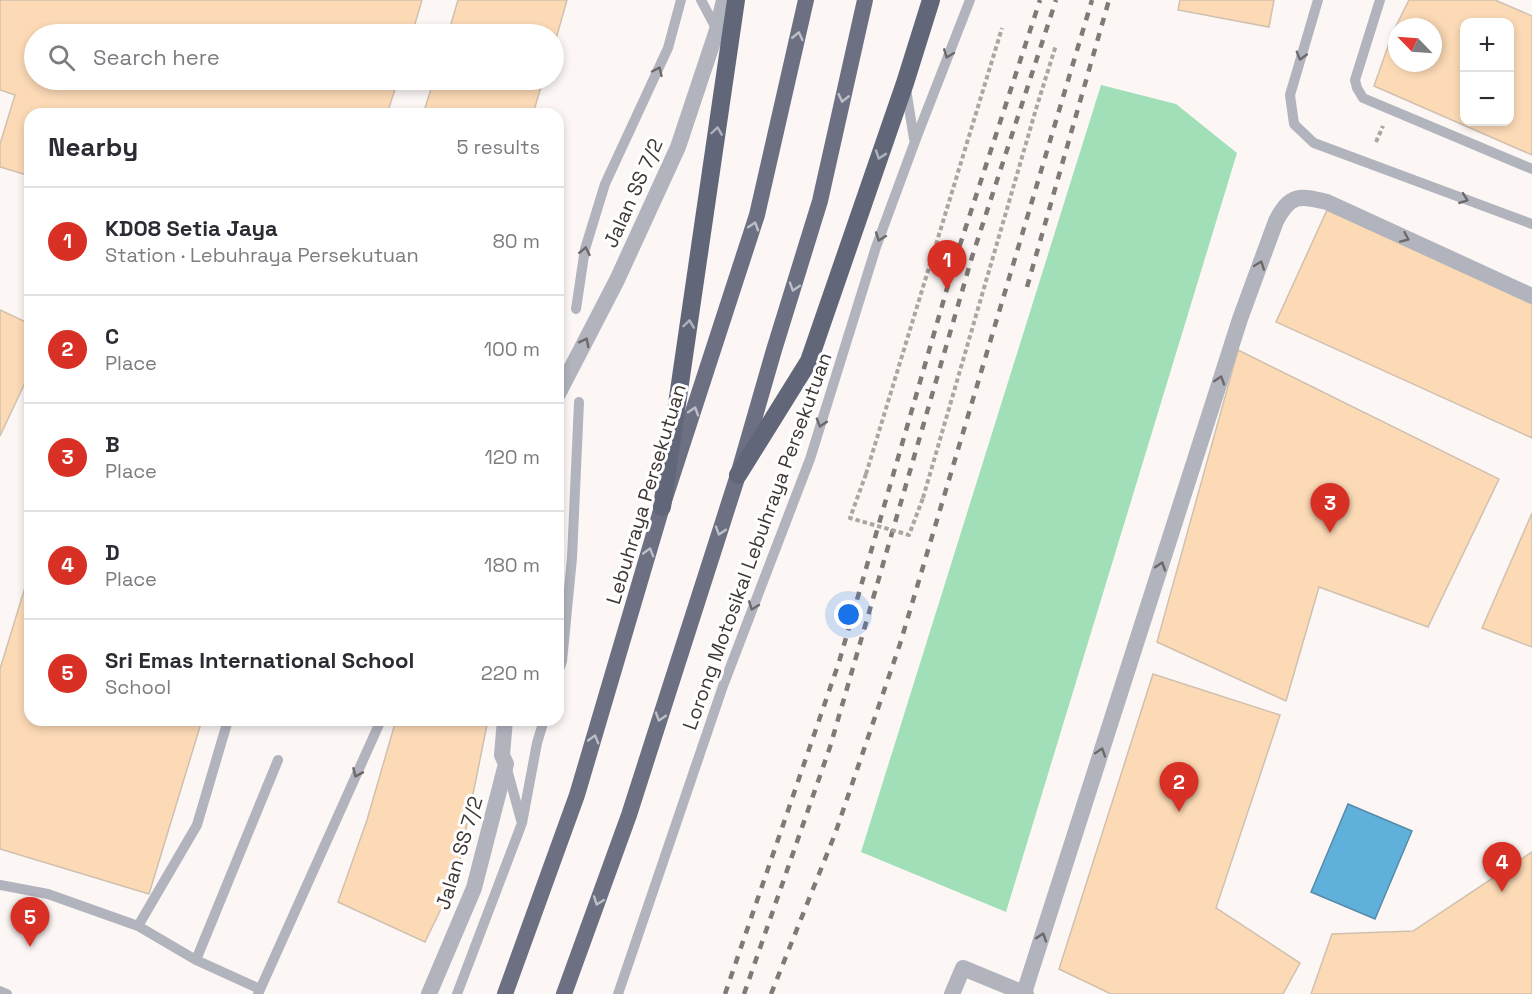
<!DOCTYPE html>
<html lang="en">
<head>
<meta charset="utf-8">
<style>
	:root { --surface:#fff; --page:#f7f7f7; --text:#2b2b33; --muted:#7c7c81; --line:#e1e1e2; --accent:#d93025 }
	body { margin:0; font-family:"Space Grotesk",sans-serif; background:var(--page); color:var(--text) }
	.controls { position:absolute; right:18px; top:18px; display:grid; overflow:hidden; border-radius:12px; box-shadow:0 3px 9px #0003 }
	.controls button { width:54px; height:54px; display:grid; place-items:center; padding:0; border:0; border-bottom:2px solid var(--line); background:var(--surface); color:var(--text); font:30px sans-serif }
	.compass { position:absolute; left:1388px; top:18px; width:54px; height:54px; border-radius:50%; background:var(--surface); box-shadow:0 3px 9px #0003; rotate:295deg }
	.you { position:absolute; left:849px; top:615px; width:21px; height:21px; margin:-15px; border:4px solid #fff; border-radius:50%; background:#1a73e8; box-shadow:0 0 0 9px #1a73e833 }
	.badge { display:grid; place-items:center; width:39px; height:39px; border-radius:50%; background:var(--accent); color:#fff; font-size:20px; font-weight:700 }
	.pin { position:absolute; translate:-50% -50px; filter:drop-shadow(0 2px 3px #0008) }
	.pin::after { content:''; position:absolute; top:32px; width:21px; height:18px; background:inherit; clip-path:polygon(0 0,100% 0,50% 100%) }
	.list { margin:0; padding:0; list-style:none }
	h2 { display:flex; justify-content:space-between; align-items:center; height:78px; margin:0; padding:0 24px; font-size:26px }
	h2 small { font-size:20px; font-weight:400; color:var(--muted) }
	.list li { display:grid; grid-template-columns:39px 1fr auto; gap:18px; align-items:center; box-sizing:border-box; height:108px; padding:0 24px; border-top:2px solid var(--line) }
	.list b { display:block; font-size:22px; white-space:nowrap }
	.list p { margin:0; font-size:20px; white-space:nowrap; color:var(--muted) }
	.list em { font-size:20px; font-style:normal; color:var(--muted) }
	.icon { flex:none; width:33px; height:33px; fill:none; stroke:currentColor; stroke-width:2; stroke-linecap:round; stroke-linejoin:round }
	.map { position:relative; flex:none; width:1532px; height:994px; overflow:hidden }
	.search { position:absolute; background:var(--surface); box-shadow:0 3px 9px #0003; left:24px; top:24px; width:540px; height:66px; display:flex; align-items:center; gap:15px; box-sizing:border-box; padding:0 21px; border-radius:33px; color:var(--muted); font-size:22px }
	.panel { position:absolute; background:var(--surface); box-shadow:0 3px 9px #0003; left:24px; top:108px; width:540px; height:618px; border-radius:18px }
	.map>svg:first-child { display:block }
</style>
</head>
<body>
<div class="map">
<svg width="1532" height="994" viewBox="0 0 1532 994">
	<rect width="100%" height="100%" fill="#fcf7f5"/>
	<path fill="#a0dfb7" d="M1101,85L1176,104L1237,153L1006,912L861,852Z"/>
	<path fill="#5fb0db" stroke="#568ba9" stroke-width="1.5" d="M1348,804L1412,831L1375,919L1311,892Z"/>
	<path fill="#fcdab6" stroke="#d1c0af" stroke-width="1.5" fill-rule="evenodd" d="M0,0H422L412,34H34V80H398L387,114H30V176L0,167V144L15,95L0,90Z
		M458,0H567L554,46V34H448Z
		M1180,0H1274L1269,27L1178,10Z
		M1409,0H1495L1532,16V155L1374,86L1393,32ZM1464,22H1510V122H1464ZM1397,27H1433V63H1397Z
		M434,80H543L533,114H423Z
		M1327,210L1532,303V438L1276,322Z
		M0,310L30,324V372L0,436Z
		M1238,350L1499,479L1428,627L1319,587L1286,701L1157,642Z
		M1532,513V647L1482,628Z
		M30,571V720H202L149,894L0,849V669Z
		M1153,674L1280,715L1216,908L1300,963L1283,994H1111L1059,969Z
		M396,720H488L456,878L425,942L338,902L367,820Z
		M1532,852V994H1311L1332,934L1413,931Z"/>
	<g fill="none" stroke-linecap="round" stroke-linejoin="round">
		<path stroke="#aca5a2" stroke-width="4" stroke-dasharray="4.5 3" stroke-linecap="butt" d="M1376,142L1383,126
			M866,474L1002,28
			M923,498L1036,109L1056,45"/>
		<path stroke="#b1b4bd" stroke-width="10" d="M701,0L717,30
			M1318,0L1290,95L1294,124L1314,143L1532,224
			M1380,0L1355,80L1357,88L1363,98L1532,169
			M906,89L914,139
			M576,309L585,249L605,184L668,48L681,0
			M558,673L562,661L572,558L579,402
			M507,769L521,820
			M0,885L48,894L138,926L196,960L260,989
			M138,926L197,825L228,720
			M196,960L278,760
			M0,991L7,994
			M258,994L381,720
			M457,994L522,823L537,743L544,720
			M618,994L723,686L810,459L876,247L917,136L970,0"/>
		<path stroke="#b1b4bd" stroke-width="16" d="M1024,993L1240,319L1276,221C1290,194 1299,195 1327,202L1532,296
			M952,994L963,968L1026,994"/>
		<path stroke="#b1b4bd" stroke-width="16" d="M558,394L617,280L678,147L717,30L724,0
			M429,994L474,888L506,764L502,755L505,720"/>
		<path stroke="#6c7082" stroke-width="16" d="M505,994L577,795L662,507L757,215L806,0
			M564,994L629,815L738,475L774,350L820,201L865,0"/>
		<path stroke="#616679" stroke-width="18" d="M738,475L809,361L905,83L931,0
			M662,507L736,0"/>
		<path stroke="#817976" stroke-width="4.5" stroke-dasharray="8 8" stroke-linecap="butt" d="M1027,287L1109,0
			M725,994L839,662L957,254L1040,0
			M744,994L830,747L972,257L1056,0
			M771,994L835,834L900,644L1092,0"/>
		<path stroke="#aca5a2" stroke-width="4" stroke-dasharray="4.5 3" stroke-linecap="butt" d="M866,474L850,518L909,535L923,498"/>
	</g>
	<defs><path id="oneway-chevron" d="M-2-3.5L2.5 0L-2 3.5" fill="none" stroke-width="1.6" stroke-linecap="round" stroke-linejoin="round" transform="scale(1.5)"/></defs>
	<g stroke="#bdbfc7">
		<use href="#oneway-chevron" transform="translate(798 36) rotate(-77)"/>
		<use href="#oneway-chevron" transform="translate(843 98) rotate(103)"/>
		<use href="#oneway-chevron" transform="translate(754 226) rotate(-72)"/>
		<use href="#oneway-chevron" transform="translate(794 287) rotate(107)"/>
		<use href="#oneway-chevron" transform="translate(694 411) rotate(-72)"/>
		<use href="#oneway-chevron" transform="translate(720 531) rotate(108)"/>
		<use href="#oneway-chevron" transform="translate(649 552) rotate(-74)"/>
		<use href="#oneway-chevron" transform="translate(660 717) rotate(108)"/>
		<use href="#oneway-chevron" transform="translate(594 739) rotate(-74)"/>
		<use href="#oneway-chevron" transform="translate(598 901) rotate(110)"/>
	</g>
	<g stroke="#6d686a">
		<use href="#oneway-chevron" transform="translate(948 54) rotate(111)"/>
		<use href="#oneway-chevron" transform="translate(1301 56) rotate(106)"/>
		<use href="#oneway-chevron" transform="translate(658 71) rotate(-65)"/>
		<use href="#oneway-chevron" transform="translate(1464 199) rotate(20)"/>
		<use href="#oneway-chevron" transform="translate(880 237) rotate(110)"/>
		<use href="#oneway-chevron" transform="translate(1405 238) rotate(24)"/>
		<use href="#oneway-chevron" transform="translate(585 251) rotate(-78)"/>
		<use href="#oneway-chevron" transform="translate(1260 265) rotate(-70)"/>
		<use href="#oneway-chevron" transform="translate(585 342) rotate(-63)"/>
		<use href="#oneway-chevron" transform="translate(1220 380) rotate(-72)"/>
		<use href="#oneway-chevron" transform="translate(821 423) rotate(107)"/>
		<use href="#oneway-chevron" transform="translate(1161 566) rotate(-72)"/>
		<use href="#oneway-chevron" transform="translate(753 606) rotate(111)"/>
		<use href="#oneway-chevron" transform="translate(1101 752) rotate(-72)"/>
		<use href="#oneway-chevron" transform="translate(357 773) rotate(114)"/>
		<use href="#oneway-chevron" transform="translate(1042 937) rotate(-72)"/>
	</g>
	<g stroke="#b0b2bc">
		<use href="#oneway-chevron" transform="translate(717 131) rotate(-82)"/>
		<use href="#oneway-chevron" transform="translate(880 155) rotate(109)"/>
		<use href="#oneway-chevron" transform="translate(689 324) rotate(-82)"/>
	</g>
	<g text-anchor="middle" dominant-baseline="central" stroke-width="6" stroke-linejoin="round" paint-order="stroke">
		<g font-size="20" fill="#403633" stroke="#fff">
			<text transform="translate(633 193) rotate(-66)">Jalan SS 7/2</text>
			<text transform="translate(646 494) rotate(-73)">Lebuhraya Persekutuan</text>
			<text transform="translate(757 541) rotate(-70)">Lorong Motosikal Lebuhraya Persekutuan</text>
			<text transform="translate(459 853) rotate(-73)">Jalan SS 7/2</text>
		</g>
	</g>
</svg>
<div class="controls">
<button>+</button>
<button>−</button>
</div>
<svg class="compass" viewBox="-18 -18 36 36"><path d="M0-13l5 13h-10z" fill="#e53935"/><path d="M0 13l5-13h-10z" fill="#7c7c81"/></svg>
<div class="you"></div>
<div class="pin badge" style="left:947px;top:290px">1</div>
<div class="pin badge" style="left:1179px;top:812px">2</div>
<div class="pin badge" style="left:1330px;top:533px">3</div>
<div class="pin badge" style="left:1502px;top:892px">4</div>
<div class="pin badge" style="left:30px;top:947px">5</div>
<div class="search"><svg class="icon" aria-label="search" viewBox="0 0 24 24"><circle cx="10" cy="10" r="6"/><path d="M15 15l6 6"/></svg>Search here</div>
<section class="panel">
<h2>Nearby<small>5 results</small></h2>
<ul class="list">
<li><span class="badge">1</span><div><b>KD08 Setia Jaya</b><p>Station · Lebuhraya Persekutuan</p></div><em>80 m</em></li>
<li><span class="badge">2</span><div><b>C</b><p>Place</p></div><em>100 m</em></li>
<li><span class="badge">3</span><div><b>B</b><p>Place</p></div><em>120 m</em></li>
<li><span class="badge">4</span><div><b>D</b><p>Place</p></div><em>180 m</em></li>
<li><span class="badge">5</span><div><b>Sri Emas International School</b><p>School</p></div><em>220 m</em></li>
</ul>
</section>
</div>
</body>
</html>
